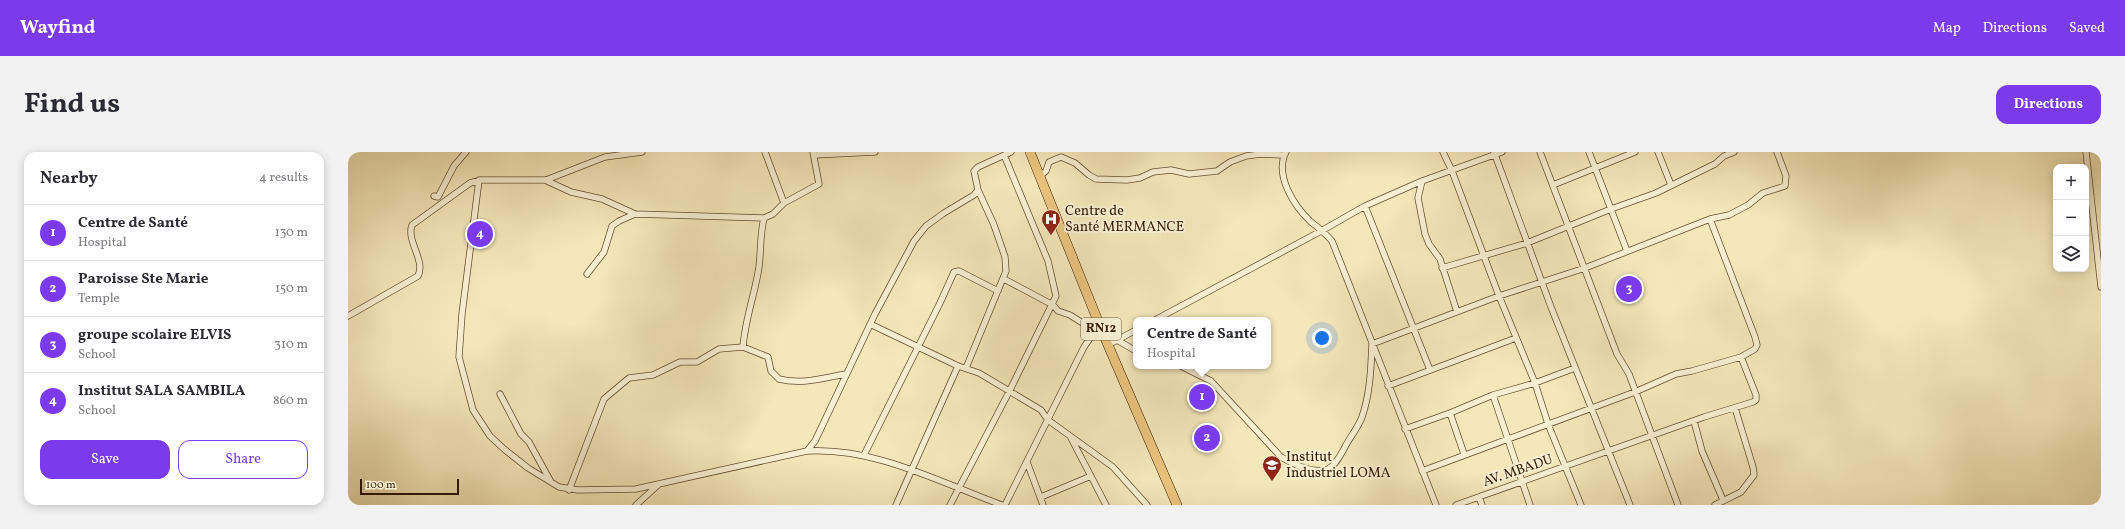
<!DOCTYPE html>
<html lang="en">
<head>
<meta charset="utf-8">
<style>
	:root { --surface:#fff; --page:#f2f2f3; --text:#2b2b33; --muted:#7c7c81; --line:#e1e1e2; --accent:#7c3aed }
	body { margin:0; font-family:Vollkorn,serif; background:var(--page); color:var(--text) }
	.controls { position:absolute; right:12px; top:12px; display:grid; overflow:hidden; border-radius:8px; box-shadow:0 2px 10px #0003 }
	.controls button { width:36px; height:36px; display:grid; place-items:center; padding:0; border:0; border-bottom:1px solid var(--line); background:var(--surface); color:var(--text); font:20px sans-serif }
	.scale { position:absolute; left:12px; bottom:10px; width:99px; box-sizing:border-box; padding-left:4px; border:2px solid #351b05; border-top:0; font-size:11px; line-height:14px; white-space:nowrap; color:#351b05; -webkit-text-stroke:3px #f8efd2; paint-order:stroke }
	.you { position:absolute; left:974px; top:186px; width:14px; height:14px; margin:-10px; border:3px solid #fff; border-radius:50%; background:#1a73e8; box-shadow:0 0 0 6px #1a73e833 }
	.badge { display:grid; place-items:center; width:26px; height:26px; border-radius:50%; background:var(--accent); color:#fff; font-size:13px; font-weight:700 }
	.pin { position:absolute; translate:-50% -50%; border:2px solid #fff; box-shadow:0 1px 4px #0006 }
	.popup { position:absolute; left:785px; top:165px; width:138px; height:52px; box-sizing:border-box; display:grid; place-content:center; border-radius:8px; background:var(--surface); filter:drop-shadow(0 1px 3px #0005); font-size:13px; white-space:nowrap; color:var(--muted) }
	.popup b { font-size:15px; color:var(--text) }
	.popup::after { content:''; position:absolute; left:50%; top:100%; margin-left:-8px; border:8px solid transparent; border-top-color:var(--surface) }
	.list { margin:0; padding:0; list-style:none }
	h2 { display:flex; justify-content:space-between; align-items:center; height:52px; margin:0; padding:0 16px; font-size:17px }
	h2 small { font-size:13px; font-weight:400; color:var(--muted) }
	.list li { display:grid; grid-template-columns:26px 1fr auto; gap:12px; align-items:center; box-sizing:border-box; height:56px; padding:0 16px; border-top:1px solid var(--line) }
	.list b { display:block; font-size:15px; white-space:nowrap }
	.list p { margin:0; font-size:13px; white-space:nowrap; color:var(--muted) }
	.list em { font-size:13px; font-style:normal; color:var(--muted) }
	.actions { display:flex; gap:8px; padding:12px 16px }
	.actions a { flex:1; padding:9px 0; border:1px solid var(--accent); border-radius:12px; text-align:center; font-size:14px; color:var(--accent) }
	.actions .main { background:var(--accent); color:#fff }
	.icon { flex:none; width:22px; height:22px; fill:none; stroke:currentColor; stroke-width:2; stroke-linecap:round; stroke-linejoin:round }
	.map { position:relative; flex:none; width:1753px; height:353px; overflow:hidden; border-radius:12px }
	header { display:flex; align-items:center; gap:24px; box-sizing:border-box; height:56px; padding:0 20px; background:var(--accent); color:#fff }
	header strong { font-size:19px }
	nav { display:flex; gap:22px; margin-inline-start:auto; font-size:14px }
	.intro { display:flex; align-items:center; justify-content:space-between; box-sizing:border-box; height:96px; padding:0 24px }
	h1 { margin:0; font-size:28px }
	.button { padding:10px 18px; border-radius:12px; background:var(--accent); color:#fff; font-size:14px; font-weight:700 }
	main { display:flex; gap:24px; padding:0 24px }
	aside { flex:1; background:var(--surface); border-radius:12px; box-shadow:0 2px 10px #0003 }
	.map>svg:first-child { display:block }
</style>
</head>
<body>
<header>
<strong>Wayfind</strong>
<nav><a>Map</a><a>Directions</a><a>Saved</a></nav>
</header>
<div class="intro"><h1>Find us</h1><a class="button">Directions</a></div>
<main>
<aside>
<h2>Nearby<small>4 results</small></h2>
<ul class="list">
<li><span class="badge">1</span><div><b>Centre de Santé</b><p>Hospital</p></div><em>130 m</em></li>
<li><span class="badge">2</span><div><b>Paroisse Ste Marie</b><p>Temple</p></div><em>150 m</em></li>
<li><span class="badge">3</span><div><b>groupe scolaire ELVIS</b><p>School</p></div><em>310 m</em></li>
<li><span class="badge">4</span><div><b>Institut SALA SAMBILA</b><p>School</p></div><em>860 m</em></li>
</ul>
<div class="actions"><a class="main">Save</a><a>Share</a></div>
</aside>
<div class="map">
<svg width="1753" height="353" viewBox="0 0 1753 353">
	<rect width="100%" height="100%" fill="#f4e7ba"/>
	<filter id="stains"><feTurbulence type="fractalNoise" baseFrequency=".005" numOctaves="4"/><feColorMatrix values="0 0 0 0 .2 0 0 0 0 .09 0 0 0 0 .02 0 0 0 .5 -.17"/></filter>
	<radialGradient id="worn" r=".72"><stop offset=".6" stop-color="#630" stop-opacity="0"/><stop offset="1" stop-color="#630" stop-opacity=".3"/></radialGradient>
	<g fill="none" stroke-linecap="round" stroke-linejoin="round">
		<defs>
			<path id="minor" d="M417,0L436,51
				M938,0C926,23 946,54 963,70C971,76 977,81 984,89L1088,353
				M1095,0L1104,19L1151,144L1187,231L1200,272L1233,353
				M1146,0L1203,155L1282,353
				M1192,0L1269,202L1281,222L1330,353
				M1241,0L1279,99
				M1310,0L1323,33
				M1738,0L1753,135
				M466,3L527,0
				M692,24L698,19L701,10L713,5L727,11L741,23L748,27L779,28L792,26L805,20L823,18L841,22L869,19L882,10L898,4L913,2L936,3
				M131,28L114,162L111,205L125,258L142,284L156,297L180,316L211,335L230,338L288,337L459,299C527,295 591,330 654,353
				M198,28L257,5L294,0
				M1074,29L1070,46L1077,82L1081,92L1092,107L1109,160
				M1205,33L1287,0
				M86,44L90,45L106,14L118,0
				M1017,54L1082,218
				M1094,116L1179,91L1263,57L1308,41L1367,12L1376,4L1386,0
				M239,122L256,100L264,74L271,69L287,62
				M656,127L705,153L710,159L722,163L747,179
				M0,164L70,124C78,109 58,89 64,73L122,31L133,28H197L223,40L254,47L287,62L416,66L425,62L436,51L471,32L465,0
				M807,168L975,78L1017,54L1074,29L1154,0
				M522,172L610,214L631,221L693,258L700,268L765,315L799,353
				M769,188L788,199
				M760,193L788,178
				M395,195C397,167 407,142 411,115C413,98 412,82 416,66
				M833,214L863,229L933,305C945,312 966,322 980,317C988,313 993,302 997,295C1002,285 1010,276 1014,265C1022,242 1023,217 1024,192L1151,144L1237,116L1362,67L1381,63L1400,53L1415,41L1437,34L1438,24L1429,0
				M618,216L658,119L657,105L646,73L630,38L626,19L630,15L663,0
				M1040,234L1168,186
				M152,242L173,282L181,290L203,330
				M1145,243L1182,353
				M1102,261L1116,302
				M1346,269L1354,299L1375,348
				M1057,277L1102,261L1145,243L1187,231L1227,216
				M723,286L758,353
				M459,299L467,289L527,162L566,89L578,74L596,61L626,43L630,38
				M516,303L592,151L606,120L611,119L650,139
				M679,310L695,353
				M1074,319L1287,240L1328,222L1344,219L1393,205L1407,197L1409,193L1407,185L1362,67
				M221,338L256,247L281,226L305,223L332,210H349L371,197L395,195L420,205L423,219L431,227C454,233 475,226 498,222
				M693,345L743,324
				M1131,345L1134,353
				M288,353L310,333
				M548,353L610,214
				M602,353L662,238L708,144L700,109L656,3
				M657,353L736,195L747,179H754
				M1108,353L1356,265L1405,250L1408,248V243L1393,205
				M1367,353L1393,340L1406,323L1405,315L1387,256"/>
			<path id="primary" d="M682,0L754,179L829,353"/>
		</defs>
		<use href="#minor" stroke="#654e32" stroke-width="7"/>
		<use href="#primary" stroke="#351b05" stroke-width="10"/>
		<use href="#minor" stroke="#f8efd2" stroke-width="5.5"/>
		<use href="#primary" stroke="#eac47d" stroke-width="9"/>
	</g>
	<defs>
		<symbol id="hospital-pin" viewBox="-11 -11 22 30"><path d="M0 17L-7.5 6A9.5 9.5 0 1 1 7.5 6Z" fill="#8f2418" stroke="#f8efd2"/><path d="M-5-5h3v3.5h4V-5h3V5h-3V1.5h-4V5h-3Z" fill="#fff"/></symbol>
		<symbol id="school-pin" viewBox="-11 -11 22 30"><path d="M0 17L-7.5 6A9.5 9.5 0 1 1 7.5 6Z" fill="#8f2418" stroke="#f8efd2"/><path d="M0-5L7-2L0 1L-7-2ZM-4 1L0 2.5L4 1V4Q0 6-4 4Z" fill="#fff"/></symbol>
	</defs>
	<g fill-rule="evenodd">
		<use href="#hospital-pin" x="692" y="56" width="22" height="30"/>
		<use href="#school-pin" x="913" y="302" width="22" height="30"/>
	</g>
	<g text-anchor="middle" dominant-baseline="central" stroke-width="4" stroke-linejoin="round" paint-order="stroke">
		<rect fill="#f8efd2" stroke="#705b42" stroke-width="1" x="733" y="166" width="40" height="22" rx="3"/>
		<g font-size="13" font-weight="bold" fill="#351b05">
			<text x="753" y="177">RN12</text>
		</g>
		<g font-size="14" fill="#351b05" stroke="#f8efd2" text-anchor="start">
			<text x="717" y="59">Centre de<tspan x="717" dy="16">Santé MERMANCE</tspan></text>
			<text x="938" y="305">Institut<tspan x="938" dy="16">Industriel LOMA</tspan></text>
		</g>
		<g font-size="14" fill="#351b05" stroke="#f8efd2">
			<text transform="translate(1170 319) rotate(-19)">AV. MBADU</text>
		</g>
	</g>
	<rect width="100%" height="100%" filter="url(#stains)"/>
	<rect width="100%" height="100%" fill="url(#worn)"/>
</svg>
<div class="controls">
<button>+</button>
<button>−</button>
<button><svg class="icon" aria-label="layers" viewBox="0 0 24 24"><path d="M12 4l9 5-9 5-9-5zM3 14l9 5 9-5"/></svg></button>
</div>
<div class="scale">100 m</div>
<div class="you"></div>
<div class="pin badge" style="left:854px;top:245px">1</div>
<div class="popup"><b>Centre de Santé</b>Hospital</div>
<div class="pin badge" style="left:859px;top:286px">2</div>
<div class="pin badge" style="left:1281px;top:137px">3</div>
<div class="pin badge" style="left:132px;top:82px">4</div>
</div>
</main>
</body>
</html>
